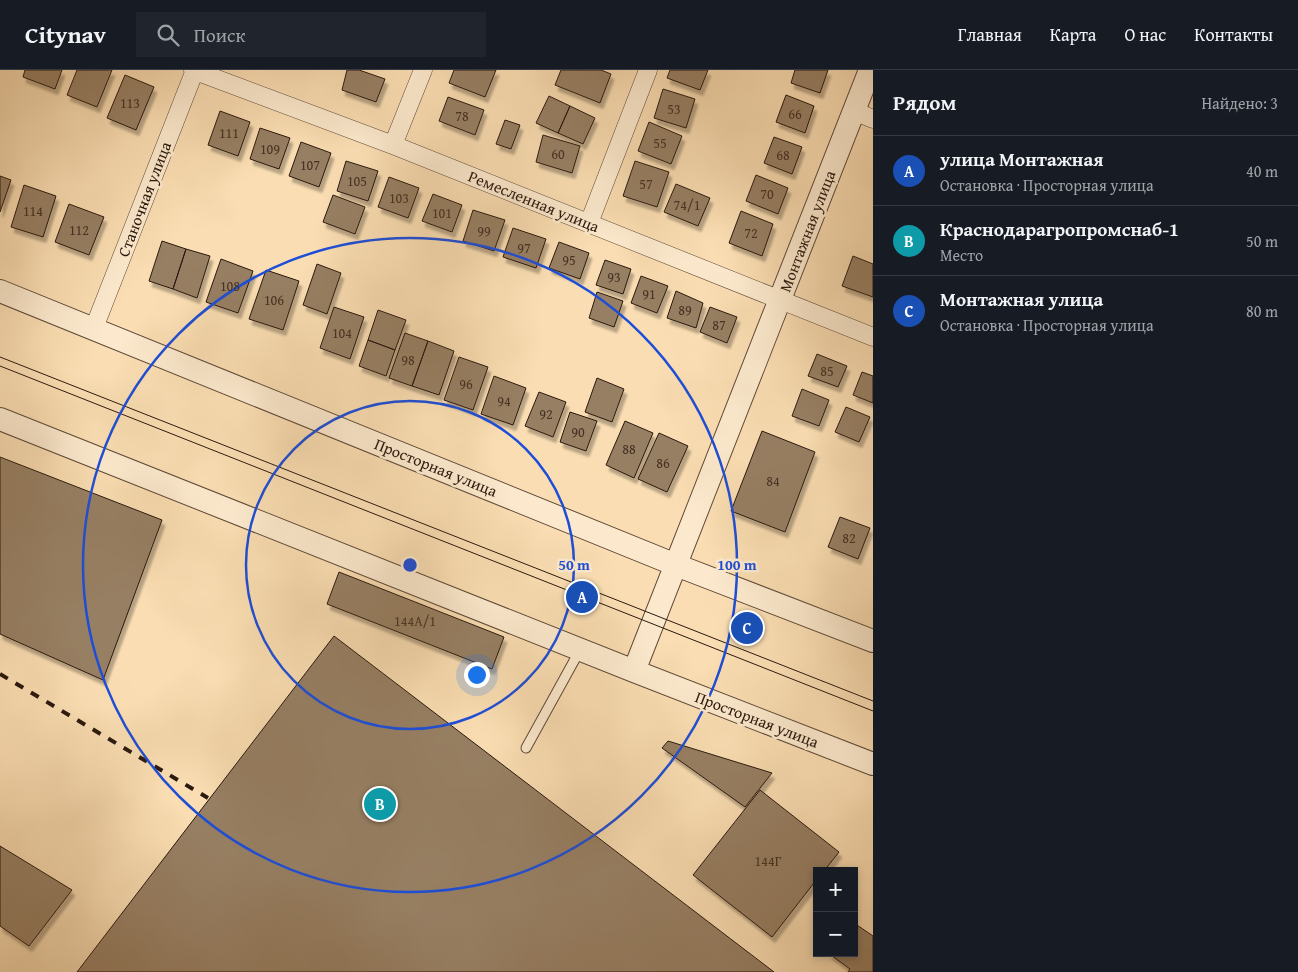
<!DOCTYPE html>
<html lang="ru">
<head>
<meta charset="utf-8">
<style>
	:root { --surface:#171b24; --page:#20242c; --text:#f1f3f6; --muted:#9ea1a6; --line:#363941; --accent:#b45309 }
	body { margin:0; font-family:"Gentium Book Plus",serif; background:var(--page); color:var(--text) }
	.controls { position:absolute; right:15px; bottom:15px; display:grid; overflow:hidden; border-radius:0px; box-shadow:0 2px 8px #0003 }
	.controls button { width:45px; height:45px; display:grid; place-items:center; padding:0; border:0; border-bottom:1px solid var(--line); background:var(--surface); color:var(--text); font:25px sans-serif }
	.you { position:absolute; left:476px; top:604px; width:18px; height:18px; margin:-12px; border:4px solid #fff; border-radius:50%; background:#1a73e8; box-shadow:0 0 0 8px #1a73e833 }
	.badge { display:grid; place-items:center; width:32px; height:32px; border-radius:50%; background:var(--accent); color:#fff; font-size:16px; font-weight:700 }
	.pin { position:absolute; translate:-50% -50%; border:2px solid #fff; box-shadow:0 1px 5px #0006 }
	.list { margin:0; padding:0; list-style:none }
	h2 { display:flex; justify-content:space-between; align-items:center; height:65px; margin:0; padding:0 20px; font-size:21px }
	h2 small { font-size:16px; font-weight:400; color:var(--muted) }
	.list li { display:grid; grid-template-columns:32px 1fr auto; gap:15px; align-items:center; box-sizing:border-box; height:70px; padding:0 20px; border-top:1px solid var(--line) }
	.list b { display:block; font-size:19px; white-space:nowrap }
	.list p { margin:0; font-size:16px; white-space:nowrap; color:var(--muted) }
	.list em { font-size:16px; font-style:normal; color:var(--muted) }
	.icon { flex:none; width:28px; height:28px; fill:none; stroke:currentColor; stroke-width:2; stroke-linecap:round; stroke-linejoin:round }
	.map { position:relative; flex:none; width:873px; height:902px; overflow:hidden }
	header { display:flex; align-items:center; gap:30px; box-sizing:border-box; height:70px; padding:0 25px; background:var(--surface); border-bottom:1px solid var(--line) }
	header strong { font-size:24px }
	nav { display:flex; gap:28px; margin-inline-start:auto; font-size:18px }
	.search { width:350px; height:45px; background:var(--page); display:flex; align-items:center; gap:12px; box-sizing:border-box; padding:0 18px; border-radius:0px; color:var(--muted); font-size:19px }
	main { display:flex }
	aside { flex:1; background:var(--surface) }
	.map>svg:first-child { display:block }
</style>
</head>
<body>
<header>
<strong>Citynav</strong>
<div class="search"><svg class="icon" aria-label="search" viewBox="0 0 24 24"><circle cx="10" cy="10" r="6"/><path d="M15 15l6 6"/></svg>Поиск</div>
<nav><a>Главная</a><a>Карта</a><a>О нас</a><a>Контакты</a></nav>
</header>
<main>
<div class="map">
<svg width="873" height="902" viewBox="0 0 873 902">
	<defs>
		<filter id="shadow"><feDropShadow dx="3" dy="5.5" stdDeviation="1" flood-color="#0004"/></filter>
	</defs>
	<rect width="100%" height="100%" fill="#faddb2"/>
	<filter id="stains"><feTurbulence type="fractalNoise" baseFrequency=".004" numOctaves="4"/><feColorMatrix values="0 0 0 0 .2 0 0 0 0 .09 0 0 0 0 .02 0 0 0 .5 -.17"/></filter>
	<radialGradient id="worn" r=".72"><stop offset=".6" stop-color="#630" stop-opacity="0"/><stop offset="1" stop-color="#630" stop-opacity=".3"/></radialGradient>
	<path fill="#977f64" stroke="#2b190f" filter="url(#shadow)" d="M25,0H62L55,19L23,7Z
		M77,0H112L97,37L67,25Z
		M347,0H359L385,9L376,32L342,20Z
		M454,0H496L485,27L449,13Z
		M561,0H601L611,4L600,33L555,15Z
		M670,0H708L700,20L667,8Z
		M795,0H828L820,23L791,13Z
		M125,5L154,17L136,60L107,48Z
		M663,19L695,29L686,58L654,48Z
		M786,25L814,36L805,63L776,52Z
		M549,26L570,36L558,63L536,53Z
		M448,27L484,40L475,65L439,51Z
		M570,36L595,48L583,74L558,63Z
		M220,41L250,52L238,86L208,75Z
		M505,50L520,55L511,79L496,74Z
		M649,52L682,66L671,94L638,81Z
		M260,58L290,68L279,99L250,89Z
		M543,65L580,76L572,103L536,92Z
		M774,67L802,77L792,104L764,93Z
		M301,72L331,83L319,117L289,106Z
		M346,91L378,101L368,131L337,121Z
		M635,91L669,102L657,137L623,126Z
		M756,105L788,118L778,144L746,131Z
		M0,106L11,110L0,142Z
		M389,107L419,118L408,148L378,137Z
		M676,114L710,128L698,156L664,142Z
		M24,115L56,126L43,167L11,157Z
		M433,124L462,135L452,162L422,151Z
		M333,125L365,137L355,164L323,152Z
		M69,134L104,147L89,185L55,172Z
		M473,140L505,150L494,181L463,171Z
		M741,141L773,154L762,186L729,173Z
		M513,158L546,169L536,198L503,187Z
		M162,171L186,179L173,219L149,211Z
		M559,172L589,183L580,209L549,198Z
		M186,179L210,186L197,228L173,219Z
		M853,186L873,194V227L842,216Z
		M221,189L253,201L238,243L206,232Z
		M605,190L631,199L623,224L596,215Z
		M317,194L341,203L327,244L303,235Z
		M266,200L299,211L283,260L249,249Z
		M641,206L668,216L657,243L631,233Z
		M676,221L703,233L696,258L667,248Z
		M597,222L623,231L614,257L589,248Z
		M334,237L364,247L350,289L320,278Z
		M710,237L737,247L727,273L700,262Z
		M378,240L406,250L395,280L368,270Z
		M405,263L428,271L412,316L389,308Z
		M368,270L395,280L386,306L359,296Z
		M428,271L454,281L439,325L412,316Z
		M817,284L847,296L838,317L808,306Z
		M459,287L488,297L473,340L444,330Z
		M862,302L873,306V333L853,325Z
		M494,306L526,318L513,355L481,344Z
		M597,308L624,319L612,352L585,342Z
		M802,319L829,330L819,356L792,346Z
		M539,322L566,332L553,367L525,356Z
		M846,337L870,347L859,372L835,362Z
		M570,342L597,351L586,381L560,372Z
		M625,351L653,363L634,408L606,395Z
		M762,361L815,382L785,462L731,441Z
		M659,363L688,376L667,422L638,409Z
		M0,387L162,450L103,610L0,564Z
		M840,447L870,458L858,489L828,477Z
		M339,502L504,567L492,599L327,534Z
		M334,566L774,902H77Z
		M668,671L772,703L745,737L662,678Z
		M760,720L839,782L824,801H817V809L772,867L693,805Z
		M0,776L72,820L29,876L0,856Z
		M854,853L873,866V902H848L850,899L828,883H854Z"/>
	<g fill="none" stroke-linecap="round" stroke-linejoin="round">
		<defs>
			<path id="service" d="M526,678L580,580"/>
			<path id="minor" d="M193,0L393,75L873,267
				M854,41L873,49
				M393,75L423,0
				M589,153L648,0
				M94,258L195,0"/>
			<path id="tertiary" d="M0,221L676,495L873,571
				M0,349L634,601L873,694
				M634,601L870,0"/>
		</defs>
		<use href="#service" stroke="#5f4a38" stroke-width="11"/>
		<use href="#minor" stroke="#5f4a38" stroke-width="19"/>
		<use href="#tertiary" stroke="#5f4a38" stroke-width="24"/>
		<use href="#service" stroke="#fce9cd" stroke-width="9"/>
		<use href="#minor" stroke="#fce9cd" stroke-width="18"/>
		<use href="#tertiary" stroke="#fce9cd" stroke-width="22"/>
		<path stroke="#2b190f" stroke-width="1" d="M0,287L873,631
			M0,296L873,641"/>
		<path stroke="#2b190f" stroke-width="4" stroke-dasharray="9 9" stroke-linecap="butt" d="M0,604L208,728"/>
	</g>
	<g fill="none" stroke="#1d4ed8" stroke-width="2.5">
		<circle cx="410" cy="495" r="164"/>
		<circle cx="410" cy="495" r="327"/>
	</g>
	<g text-anchor="middle" dominant-baseline="central" stroke-width="5" stroke-linejoin="round" paint-order="stroke">
		<g font-size="14" fill="#463224">
			<text x="130" y="33">113</text>
			<text x="674" y="39">53</text>
			<text x="795" y="44">66</text>
			<text x="462" y="46">78</text>
			<text x="229" y="63">111</text>
			<text x="660" y="73">55</text>
			<text x="270" y="79">109</text>
			<text x="558" y="84">60</text>
			<text x="783" y="85">68</text>
			<text x="310" y="95">107</text>
			<text x="357" y="111">105</text>
			<text x="646" y="114">57</text>
			<text x="767" y="124">70</text>
			<text x="399" y="128">103</text>
			<text x="687" y="135">74/1</text>
			<text x="33" y="141">114</text>
			<text x="442" y="143">101</text>
			<text x="79" y="160">112</text>
			<text x="484" y="161">99</text>
			<text x="751" y="163">72</text>
			<text x="524" y="178">97</text>
			<text x="569" y="190">95</text>
			<text x="614" y="207">93</text>
			<text x="230" y="216">108</text>
			<text x="649" y="224">91</text>
			<text x="274" y="230">106</text>
			<text x="685" y="240">89</text>
			<text x="719" y="255">87</text>
			<text x="342" y="263">104</text>
			<text x="408" y="290">98</text>
			<text x="827" y="301">85</text>
			<text x="466" y="314">96</text>
			<text x="504" y="331">94</text>
			<text x="546" y="344">92</text>
			<text x="578" y="362">90</text>
			<text x="629" y="379">88</text>
			<text x="663" y="393">86</text>
			<text x="773" y="411">84</text>
			<text x="849" y="468">82</text>
			<text x="415" y="551">144А/1</text>
			<text x="768" y="791">144Г</text>
		</g>
		<g font-size="16" fill="#2b190f" stroke="#fce9cd">
			<text transform="translate(144 129) rotate(-69)">Станочная улица</text>
			<text transform="translate(534 131) rotate(22)">Ремесленная улица</text>
			<text transform="translate(807 161) rotate(-69)">Монтажная улица</text>
			<text transform="translate(436 397) rotate(22)">Просторная улица</text>
			<text transform="translate(757 649) rotate(21)">Просторная улица</text>
		</g>
	</g>
	<circle cx="410" cy="495" r="8" fill="#1d4ed8" stroke="#fce9cd" stroke-width="2.5"/>
	<g font-size="15" text-anchor="middle" font-weight="bold" fill="#1d4ed8" stroke="#fce9cd" stroke-width="5" stroke-linejoin="round" paint-order="stroke">
		<text x="574" y="500">50 m</text>
		<text x="737" y="500">100 m</text>
	</g>
	<rect width="100%" height="100%" filter="url(#stains)"/>
	<rect width="100%" height="100%" fill="url(#worn)"/>
</svg>
<div class="controls">
<button>+</button>
<button>−</button>
</div>
<div class="you"></div>
<div class="pin badge" style="left:582px;top:527px;background:#1a4fb4">A</div>
<div class="pin badge" style="left:380px;top:734px;background:#0f9aa8">B</div>
<div class="pin badge" style="left:747px;top:558px;background:#1a4fb4">C</div>
</div>
<aside>
<h2>Рядом<small>Найдено: 3</small></h2>
<ul class="list">
<li><span class="badge" style="background:#1a4fb4">A</span><div><b>улица Монтажная</b><p>Остановка · Просторная улица</p></div><em>40 m</em></li>
<li><span class="badge" style="background:#0f9aa8">B</span><div><b>Краснодарагропромснаб-1</b><p>Место</p></div><em>50 m</em></li>
<li><span class="badge" style="background:#1a4fb4">C</span><div><b>Монтажная улица</b><p>Остановка · Просторная улица</p></div><em>80 m</em></li>
</ul>
</aside>
</main>
</body>
</html>
